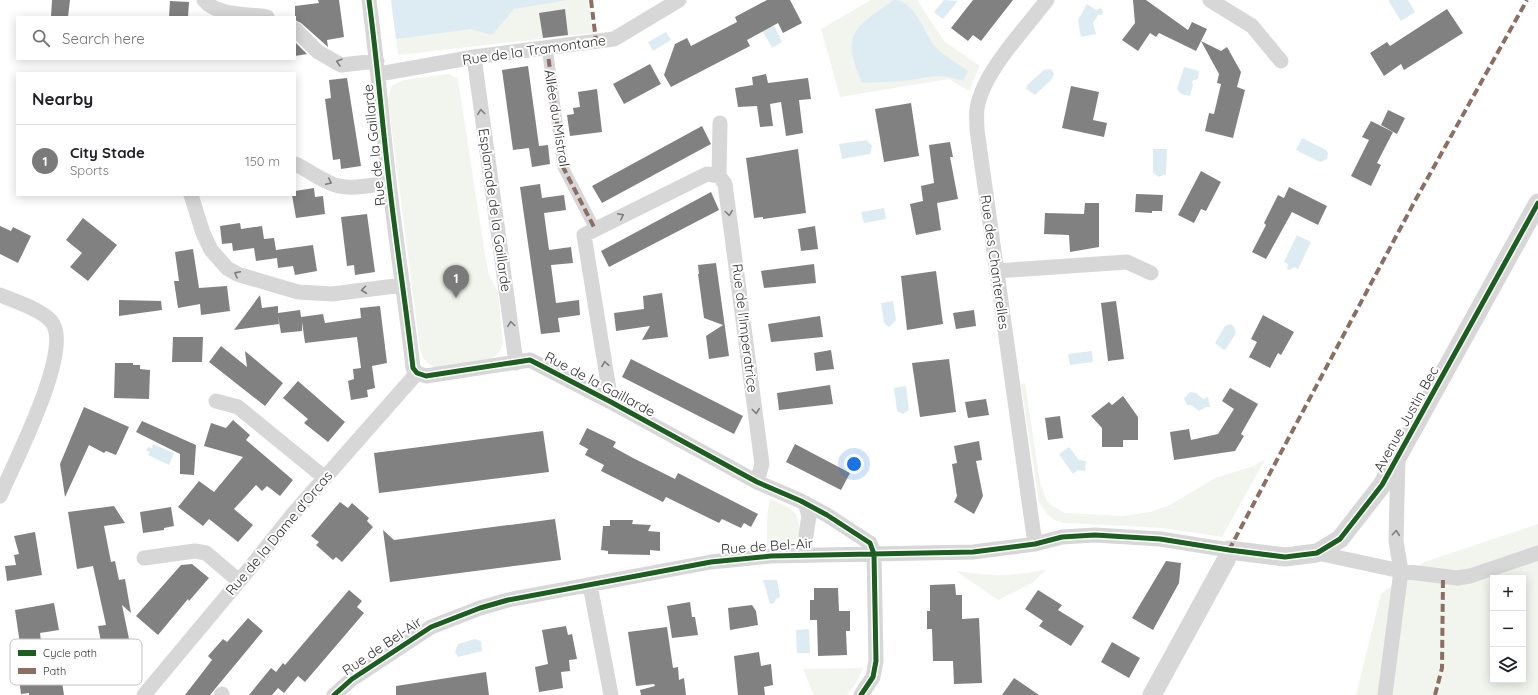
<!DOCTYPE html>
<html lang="en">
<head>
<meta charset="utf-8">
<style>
	:root { --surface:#fff; --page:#f2f2f2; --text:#202124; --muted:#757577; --line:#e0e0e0; --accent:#7a7a7a }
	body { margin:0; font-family:Quicksand,sans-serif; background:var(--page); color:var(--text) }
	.controls { position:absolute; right:12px; bottom:12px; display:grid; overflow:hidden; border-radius:0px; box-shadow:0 2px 10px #0003 }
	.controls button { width:36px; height:36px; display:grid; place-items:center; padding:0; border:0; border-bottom:1px solid var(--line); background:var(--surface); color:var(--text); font:20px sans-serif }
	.you { position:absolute; left:854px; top:464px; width:14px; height:14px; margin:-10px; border:3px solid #fff; border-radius:50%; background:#1a73e8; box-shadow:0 0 0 6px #1a73e833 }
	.badge { display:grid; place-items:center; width:26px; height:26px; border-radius:50%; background:var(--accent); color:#fff; font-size:13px; font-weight:700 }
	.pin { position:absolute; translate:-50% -33px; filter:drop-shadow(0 1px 2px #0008) }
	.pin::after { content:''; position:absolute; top:21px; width:14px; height:12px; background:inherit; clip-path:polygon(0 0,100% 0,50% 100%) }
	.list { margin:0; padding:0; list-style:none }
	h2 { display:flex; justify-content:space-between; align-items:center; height:52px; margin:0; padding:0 16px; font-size:17px }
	h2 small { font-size:13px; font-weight:400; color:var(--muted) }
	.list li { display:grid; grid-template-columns:26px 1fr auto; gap:12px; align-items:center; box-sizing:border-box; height:72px; padding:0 16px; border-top:1px solid var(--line) }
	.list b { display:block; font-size:15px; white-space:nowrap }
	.list p { margin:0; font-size:13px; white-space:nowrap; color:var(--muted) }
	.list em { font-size:13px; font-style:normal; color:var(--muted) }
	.icon { flex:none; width:22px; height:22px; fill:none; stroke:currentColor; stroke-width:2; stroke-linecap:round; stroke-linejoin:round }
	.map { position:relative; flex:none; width:1538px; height:695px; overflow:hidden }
	.search { position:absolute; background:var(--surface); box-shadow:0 2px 10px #0003; left:16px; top:16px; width:280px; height:44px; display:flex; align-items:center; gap:10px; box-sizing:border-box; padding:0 14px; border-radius:0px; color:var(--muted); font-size:15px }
	.panel { position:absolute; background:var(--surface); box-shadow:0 2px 10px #0003; left:16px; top:72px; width:280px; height:124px; border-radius:0px }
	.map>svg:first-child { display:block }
</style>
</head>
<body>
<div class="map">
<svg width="1538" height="695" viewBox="0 0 1538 695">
	<rect width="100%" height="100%" fill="#fff"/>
	<path fill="#f1f5ed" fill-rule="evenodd" d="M391,0H588L593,33L398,55Z
		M871,0H917L944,41L980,66L969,91L949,79L840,97L821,29Z
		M449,74L458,79L485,255L489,275L498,293L503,344C501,349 498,355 494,357C481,365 451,365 434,368L423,358L420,349L388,100L391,86L404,80Z
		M1025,383L1040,483L1046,499L1051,505L1065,513L1123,516L1150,512L1170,505L1215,478L1254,466L1266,458L1222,537L1163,528L1064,523L1054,520L1047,514L1039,502L1021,384Z
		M771,499C778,502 787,506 793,511C797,514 798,519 799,524C805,544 779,544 767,545C768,530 765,513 771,499Z
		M1538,524V695H1356L1381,594L1424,562ZM1493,578H1523V680H1493Z
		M1047,569L1032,583L998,600L956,571C992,576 1012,577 1047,569Z
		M863,668L857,682L847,695H814L803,669Z"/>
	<path fill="#ddebf3" d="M391,0H567L514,9L492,35L471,29L396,39Z
		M894,0C916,0 925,37 937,49C946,57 958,64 968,71L963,81C941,73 931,77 910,80C894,82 878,82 862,83C840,33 854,28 894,0Z
		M944,0L958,1L943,19L934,12Z
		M1388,0H1408L1415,12L1401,21Z
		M1087,4L1096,10L1101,8L1103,12L1102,15H1098L1093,23L1096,34L1081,37L1078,20Z
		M772,22L782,42L772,48L761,28Z
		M666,32L671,40L653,51L648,42Z
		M1184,67L1199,71L1198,79L1192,81L1193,85L1190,96L1181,94L1177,89Z
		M1051,69L1054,74L1052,79L1035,95L1026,89L1027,85L1044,70Z
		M1302,138L1326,150L1328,153L1327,159L1320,162L1296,150Z
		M867,140L872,146L870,154L842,159L839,144Z
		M1153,149H1167L1166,174L1159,177L1153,173Z
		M884,208L886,219L864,223L861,212Z
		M1297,235L1311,242L1298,269L1294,267L1290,270L1287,269L1288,264L1284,262Z
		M893,301L896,320L889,327L884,323L881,303Z
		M1231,324L1234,327L1236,333L1226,349L1224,350L1215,343L1225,326Z
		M1092,351L1093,362L1070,365L1068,354Z
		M906,386L909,410L903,414L897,411L894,388Z
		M1190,392L1196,393L1203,399L1208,397L1210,407H1206L1199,411L1191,405H1187L1184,398Z
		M153,444L174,453L169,465L148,455L150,452L146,450L148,447L152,448Z
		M1069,447L1079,460L1086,461L1085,471L1078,470L1073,474L1059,454Z
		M763,580H777L780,597L776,599L774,603L770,604Z
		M809,629L810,653H797L796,630Z
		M475,639L481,641L482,651L458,657L455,652L458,644Z"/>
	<path fill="#818181" d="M52,0H70L68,17H51Z
		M318,0H339L344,37L327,40L328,47L301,23L295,20V6L319,3Z
		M767,0H790L802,23L783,33L778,23L747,40L750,46L671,87L664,75L675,44L687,38L691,46L737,22L735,17Z
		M973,0H1013L981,41L973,35L968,41L951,28Z
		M1133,0H1146L1188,30L1192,22L1207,29L1201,41L1221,51L1227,47L1241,72L1237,87L1245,90L1233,138L1205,131L1209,113L1214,114L1221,84L1217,83L1219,74L1201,41L1196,51L1159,33L1156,37L1150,33L1138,51L1122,40L1135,23Z
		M170,1L189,2L188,17H169Z
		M565,9L568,35L543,38L539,13Z
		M1447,9L1463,33L1404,70L1401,64L1384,76L1370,53L1387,42L1390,46Z
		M295,42L307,54L295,56Z
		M650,64L661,84L624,104L613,84Z
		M528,66L539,146L548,145L550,164L532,167L529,148L513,150L502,70Z
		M766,74L768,83L808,78L811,99L799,100L803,133L786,136L781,102L770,104L773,126L760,127L757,106L738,107L735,88L753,85L752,77Z
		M347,78L361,166L341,169L340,159L333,160L325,99L331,98L329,80Z
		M1071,86L1099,92L1093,120L1107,123L1104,137L1062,128Z
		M597,89L602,132L570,136L567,115L574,114L573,108L580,107L578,92Z
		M911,103L919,156L884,162L875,109Z
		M1388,110L1405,118L1397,134L1381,125Z
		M1371,121L1393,132L1377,163L1381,165L1371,186L1351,176L1369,140L1362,137Z
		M702,126L711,144L602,203L592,186Z
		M950,142L953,157H950L958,199L937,203L941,230L916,235L910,204L923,201L921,186L934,183L929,145Z
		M798,149L806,213L763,219V217L754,218L746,158Z
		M1201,171L1221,182L1206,211L1201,209L1194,223L1178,215Z
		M540,184L542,198L564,195L566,210L544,213L549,250L571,247L573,263L551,265L556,303L579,300L580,315L558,318L560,332L541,334L520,187Z
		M1289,187L1327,206L1318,225L1292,212L1266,259L1252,252L1266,225L1264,223L1278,195L1284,198Z
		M314,188L315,197L323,196L325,214L296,218L292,195H295V191Z
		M711,192L719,210L609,267L601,251Z
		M1136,194L1163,195L1162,211H1152V213L1135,212Z
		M1085,203H1099V247L1070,252L1069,235L1044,234L1045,213L1084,214Z
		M367,214L375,272L355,275L354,265L347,266L341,217Z
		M83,218L117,245L88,281L70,267L82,253L66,240Z
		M240,223L241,229L262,226L264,239L274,238L276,250L313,245L317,271L295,275L293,266L278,268L277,258L256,261L254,248L233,251L232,243L222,244L220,226Z
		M0,226L11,231L13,227L31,236L18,263L0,254Z
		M815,226L818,249L801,251L798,229Z
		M193,249L199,288L227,286L230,311L201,315L200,304L178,308L174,281H179L175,252Z
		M716,263L729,356L709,359L706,336L723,325L704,318L698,274H699L698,265Z
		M814,264L816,283L764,288L761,271Z
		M936,271L943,324L907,330L901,276Z
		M662,293L668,337L642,340L650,326L616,331L614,313L644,309L643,296Z
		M260,295L262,308L278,306V313L300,310L301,317L323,314L325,323L361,318L360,308L380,306L387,363L372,366L375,388L367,390L368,397L351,400L348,381L354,379L353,369L361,368L357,337L305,343L302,322V331L281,333L278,316L279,324L234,330Z
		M119,300L161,301L162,310L119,316Z
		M1116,301L1124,359L1108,361L1101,303Z
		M974,310L976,326L956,329L953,313Z
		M1263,315L1294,332L1281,355L1278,353L1270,368L1249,357L1257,342L1251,339Z
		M820,316L823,337L771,342L768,324Z
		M173,337H203L202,362H172Z
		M221,346L247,367L245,351L283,383L265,406L209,362Z
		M831,350L834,369L816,371L814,353Z
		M631,359L743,416L734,434L622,377Z
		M949,359L956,412L920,417L912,363Z
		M115,363H133V365H140V369L150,370L149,399L114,398Z
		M298,381L345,422L328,442L304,423L308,419L283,398Z
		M830,385L833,404L779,410L777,393Z
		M1230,388L1258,404L1241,434L1244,436L1235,451L1174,460L1170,432L1189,429L1191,440L1218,434L1234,409L1222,401Z
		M1123,396L1138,417V440H1123V447H1102V428L1091,416L1109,402L1112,405Z
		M986,399L989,415L968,418L965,402Z
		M84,407L129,427L116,455L106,451L104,453L89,445L65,497L60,464Z
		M1060,416L1063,438L1048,440L1045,418Z
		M233,420L250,435L246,440L293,480L280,496L267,486L262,491L256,485L234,509L253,525L238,542L209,519L203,526L178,507L199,481L214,492L243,457L204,446L211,423L226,428Z
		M142,421L196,445L194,475L180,474V454L136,432Z
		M587,428L616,442L613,447L633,458L675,479L678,473L758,514L751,527L744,523L741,528L722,519L719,523L666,497L663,502L601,471L604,465L585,455L588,449L579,444Z
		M543,431L549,472L379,493L374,453Z
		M979,441L982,460L976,461L983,496L974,514L954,502L957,496L952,464L957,463L954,446Z
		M795,444L850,473L841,490L786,462Z
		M340,502L348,508L352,503L369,518L367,521L373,527L342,562L336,557L333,560L316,545L319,542L311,536Z
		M114,506L125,523L104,526L111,562L115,561L119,580L125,579L131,613L122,605L133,658L123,661L126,672L105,677L100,654L103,653L98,626L106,625L93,566L77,569L68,512Z
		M171,507L174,526L164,528V530L143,533L140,512Z
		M555,519L561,560L390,582L383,530L394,540Z
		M610,520H633L632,524L651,525L648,531L660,532V551L650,550V555L608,554V551L601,550L603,526H610Z
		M35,532L42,575L7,581L5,566L16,565L14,555L19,554L14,536Z
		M1166,561L1181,563L1179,583L1153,630L1132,618Z
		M192,564L209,578L189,601L188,599L158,635L136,616L181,565Z
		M955,584L956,595H962V619L979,618L982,683L954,684L953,661H933L932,629H927V611H930V585Z
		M814,588H838L839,611H850V631H846L847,655L818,656L817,620H810V600H814Z
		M349,590L362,601L357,607L364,613L305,682L298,676L284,693L278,688L272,695H249L271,668L276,672L283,663L285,665Z
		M1038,590L1062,605L1058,610L1084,626L1071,646L1039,626L1043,621L1025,609Z
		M690,602L692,617H695L698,635L672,638L667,606Z
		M54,603L59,630L40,633L41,641L20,644L15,610Z
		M752,605L756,611L758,625L730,630L728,608Z
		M248,618L263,631L210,695H185L212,660L208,656L223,639L227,642Z
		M566,626L568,635L572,634L577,659L569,660L570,671L561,672L563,688L539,692L535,667L548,664L542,630Z
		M667,627L673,668L678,667L679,680L684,678L686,695H641L640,690L655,686L654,684L636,686L628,632Z
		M1112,642L1140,658L1129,678L1101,662Z
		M759,652L761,666L771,664L773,685L764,687L765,695H738L734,656Z
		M486,672L489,695H396V686Z
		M61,675L64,695H29V693L21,694L19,679Z
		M1014,678L1039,695H1002Z"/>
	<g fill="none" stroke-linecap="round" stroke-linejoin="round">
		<path stroke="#d7d7d7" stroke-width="11" d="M547,47L563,167L595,229"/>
		<path stroke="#d7d7d7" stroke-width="15" d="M204,0C219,17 246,13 267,17
			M369,0C377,60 382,121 389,181C396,243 406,305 413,368L417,373L426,376L530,360L611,402L757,482L801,501L827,515L870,543L874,554L876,661L873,677L861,695
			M1210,0L1252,26L1281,61
			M295,29L318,52L341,65L377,61
			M474,57L516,363
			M379,74L474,57L614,39L679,0
			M720,123L719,176L725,184L762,464L757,482
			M295,164C307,169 316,177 328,182C346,192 370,185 389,183
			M191,195L203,233L211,250L227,268L237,274L298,292L332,294L403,285
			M996,271L1127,262L1151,273
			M0,295C14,301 46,311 53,324C71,354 14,463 0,496
			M216,401L238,407L325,478
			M611,402L584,235L707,174L719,176
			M1035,544L977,130C977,123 976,116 977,109C982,73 1025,29 1047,0
			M1317,553L1401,571L1457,578L1470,576L1538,553
			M803,555L809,516L805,503
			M144,558L195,551L206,553L239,581
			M590,585L611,695
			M144,695L245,574L293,514L417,373
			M221,695L222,694
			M334,695L352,679L431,627L480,608L508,600L711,562L771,556L973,552L1035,544L1062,537L1095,535L1160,539L1229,550
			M1385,695L1401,571L1396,541L1398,459"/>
		<path stroke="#d7d7d7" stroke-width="19" d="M1152,695L1226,560L1229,550L1285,557L1317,553L1340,539L1382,485L1538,203"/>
		<path stroke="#8d6e63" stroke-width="4" stroke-dasharray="8 4" stroke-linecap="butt" d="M591,0L596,41
			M547,47L563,167L595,229
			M1229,550L1416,199L1527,0
			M1435,695L1442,668L1443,578"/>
		<defs>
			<path id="cycleway" d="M369,0C377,60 382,121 389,181C396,243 406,305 413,368L417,373L426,376L530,360L611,402L757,482L801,501L827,515L870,543L874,554L876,661L873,677L861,695
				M334,695L352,679L431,627L480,608L508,600L711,562L771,556L973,552L1035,544L1062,537L1095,535L1160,539L1229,550L1285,557L1317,553L1340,539L1382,485L1538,203"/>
		</defs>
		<use href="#cycleway" stroke="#fff" stroke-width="8"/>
		<use href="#cycleway" stroke="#1b5e20" stroke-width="5"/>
	</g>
	<defs><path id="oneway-chevron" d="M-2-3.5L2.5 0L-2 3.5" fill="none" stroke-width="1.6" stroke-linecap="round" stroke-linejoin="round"/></defs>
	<g stroke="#7d7d7d">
		<use href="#oneway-chevron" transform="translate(339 62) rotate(-164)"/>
		<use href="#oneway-chevron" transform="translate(481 112) rotate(-98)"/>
		<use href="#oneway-chevron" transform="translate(329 182) rotate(25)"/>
		<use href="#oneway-chevron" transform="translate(729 213) rotate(82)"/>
		<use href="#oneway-chevron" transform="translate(621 216) rotate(-26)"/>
		<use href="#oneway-chevron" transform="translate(237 274) rotate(-153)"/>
		<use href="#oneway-chevron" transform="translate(364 290) rotate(173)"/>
		<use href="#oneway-chevron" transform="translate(511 324) rotate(-98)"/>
		<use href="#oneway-chevron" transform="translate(605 364) rotate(-99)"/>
		<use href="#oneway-chevron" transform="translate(756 411) rotate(83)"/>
		<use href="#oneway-chevron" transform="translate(1396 533) rotate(-85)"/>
	</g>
	<g text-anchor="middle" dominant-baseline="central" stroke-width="4" stroke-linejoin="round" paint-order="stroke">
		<g font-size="14" fill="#333" stroke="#fff">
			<text transform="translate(534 50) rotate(-8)">Rue de la Tramontane</text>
			<text transform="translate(557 118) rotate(81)">Allée du Mistral</text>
			<text transform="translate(374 145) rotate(-96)">Rue de la Gaillarde</text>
			<text transform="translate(495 210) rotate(82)">Esplanade de la Gaillarde</text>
			<text transform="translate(995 262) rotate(82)">Rue des Chanterelles</text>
			<text transform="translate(745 328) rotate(83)">Rue de l'Imperatrice</text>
			<text transform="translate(600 384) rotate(28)">Rue de la Gaillarde</text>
			<text transform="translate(1406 419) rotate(-61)">Avenue Justin Bec</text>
			<text transform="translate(279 533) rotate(-50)">Rue de la Dame d'Orcas</text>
			<text transform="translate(767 546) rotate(-4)">Rue de Bel-Air</text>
			<text transform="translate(382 646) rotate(-34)">Rue de Bel-Air</text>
		</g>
	</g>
	<rect x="10" y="639" width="132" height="46" rx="6" fill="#fff" stroke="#c2c2c2" stroke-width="1"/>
	<rect x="18" y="650" width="18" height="6" fill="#1b5e20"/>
	<rect x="18" y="668" width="18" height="6" fill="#8d6e63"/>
	<g font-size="11" fill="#333">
		<text x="43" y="657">Cycle path</text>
		<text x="43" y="675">Path</text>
	</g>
</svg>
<div class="controls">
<button>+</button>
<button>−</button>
<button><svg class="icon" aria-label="layers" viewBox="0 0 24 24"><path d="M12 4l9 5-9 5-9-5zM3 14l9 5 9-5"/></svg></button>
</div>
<div class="you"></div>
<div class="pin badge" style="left:456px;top:298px">1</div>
<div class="search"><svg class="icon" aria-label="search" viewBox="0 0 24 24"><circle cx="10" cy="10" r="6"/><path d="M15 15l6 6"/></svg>Search here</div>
<section class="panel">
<h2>Nearby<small></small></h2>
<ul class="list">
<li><span class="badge">1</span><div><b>City Stade</b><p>Sports</p></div><em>150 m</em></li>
</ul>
</section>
</div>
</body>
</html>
